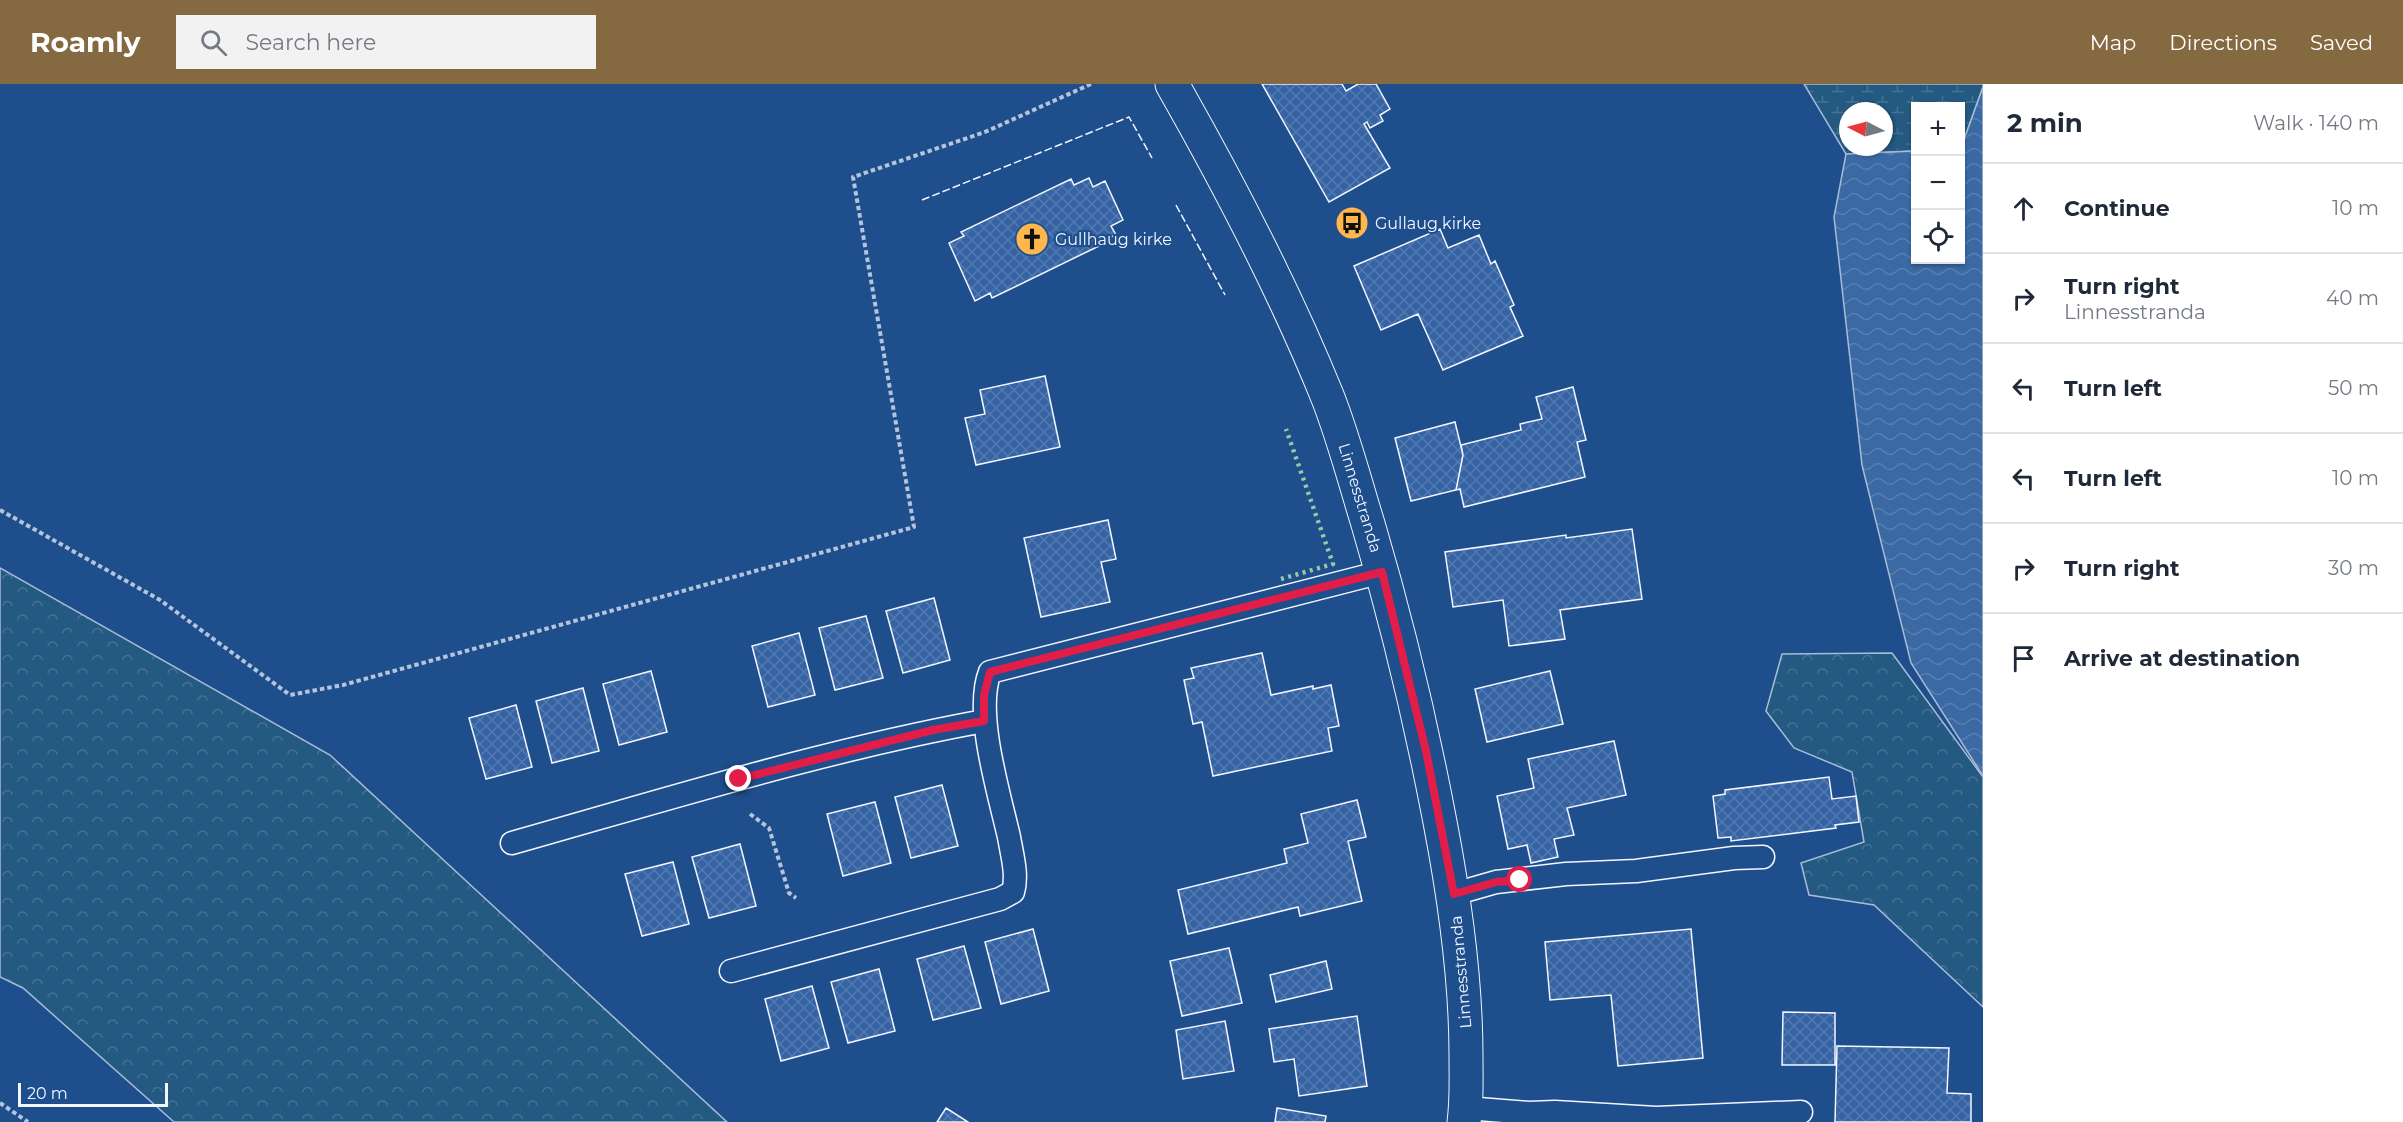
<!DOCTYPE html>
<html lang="en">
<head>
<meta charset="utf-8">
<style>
	:root { --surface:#fff; --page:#f2f2f3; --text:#1f2937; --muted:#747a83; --line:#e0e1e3; --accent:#846941 }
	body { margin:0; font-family:Montserrat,sans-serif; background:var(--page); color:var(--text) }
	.controls { position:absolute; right:18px; top:18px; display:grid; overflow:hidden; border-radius:0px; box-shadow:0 2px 4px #0004 }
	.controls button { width:54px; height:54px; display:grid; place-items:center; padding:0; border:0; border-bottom:2px solid var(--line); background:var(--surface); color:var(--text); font:30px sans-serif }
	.compass { position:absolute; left:1839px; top:18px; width:54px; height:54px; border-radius:50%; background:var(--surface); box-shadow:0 2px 4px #0004; rotate:276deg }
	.scale { position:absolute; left:18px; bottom:15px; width:150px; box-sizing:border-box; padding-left:6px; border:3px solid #f2f6ff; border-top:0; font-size:16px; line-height:21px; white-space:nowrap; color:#f2f6ff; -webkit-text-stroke:4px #1f4e8c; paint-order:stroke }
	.stop { position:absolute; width:18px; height:18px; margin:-14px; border:4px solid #e11d48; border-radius:50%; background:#fff }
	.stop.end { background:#e11d48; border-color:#fff; box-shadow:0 2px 6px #0008 }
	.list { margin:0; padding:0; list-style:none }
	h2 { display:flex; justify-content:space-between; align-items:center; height:78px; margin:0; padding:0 24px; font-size:26px }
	h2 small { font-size:20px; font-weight:400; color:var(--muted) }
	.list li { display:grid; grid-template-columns:39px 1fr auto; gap:18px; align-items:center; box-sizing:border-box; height:90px; padding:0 24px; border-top:2px solid var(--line) }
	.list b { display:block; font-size:22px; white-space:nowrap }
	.list p { margin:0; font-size:20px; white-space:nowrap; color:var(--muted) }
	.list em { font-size:20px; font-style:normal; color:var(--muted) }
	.icon { flex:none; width:33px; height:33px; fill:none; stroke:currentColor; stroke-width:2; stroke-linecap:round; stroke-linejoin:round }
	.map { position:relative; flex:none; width:1983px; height:1038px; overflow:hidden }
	header { display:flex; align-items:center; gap:36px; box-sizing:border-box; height:84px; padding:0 30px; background:var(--accent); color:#fff }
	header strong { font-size:28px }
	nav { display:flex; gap:33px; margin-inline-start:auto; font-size:21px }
	.search { width:420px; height:54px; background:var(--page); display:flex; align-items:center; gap:15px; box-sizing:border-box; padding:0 21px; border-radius:0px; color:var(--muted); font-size:22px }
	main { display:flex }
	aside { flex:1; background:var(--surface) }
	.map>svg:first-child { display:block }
</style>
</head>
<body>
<header>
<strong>Roamly</strong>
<div class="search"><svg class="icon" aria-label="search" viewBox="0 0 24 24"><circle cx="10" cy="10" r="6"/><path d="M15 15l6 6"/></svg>Search here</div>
<nav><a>Map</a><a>Directions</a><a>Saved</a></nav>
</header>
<main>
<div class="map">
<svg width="1983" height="1038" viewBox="0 0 1983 1038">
	<defs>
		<pattern id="forest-crowns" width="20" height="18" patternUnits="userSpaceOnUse" patternTransform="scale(1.5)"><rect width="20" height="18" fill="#245a82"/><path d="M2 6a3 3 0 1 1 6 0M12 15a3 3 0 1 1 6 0" fill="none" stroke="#447295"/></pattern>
		<pattern id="wetland-marsh" width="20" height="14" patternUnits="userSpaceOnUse" patternTransform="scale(1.5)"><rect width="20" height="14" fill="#245a82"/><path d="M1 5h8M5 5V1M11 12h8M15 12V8" fill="none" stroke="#447295"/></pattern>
		<pattern id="water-waves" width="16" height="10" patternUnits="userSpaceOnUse" patternTransform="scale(1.5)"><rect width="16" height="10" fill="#3b69a3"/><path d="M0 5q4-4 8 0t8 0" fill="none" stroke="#587fb1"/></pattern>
		<pattern id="building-cross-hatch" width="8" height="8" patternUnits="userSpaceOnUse" patternTransform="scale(1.5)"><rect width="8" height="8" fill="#3563a3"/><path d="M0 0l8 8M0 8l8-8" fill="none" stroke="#537ab1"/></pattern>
	</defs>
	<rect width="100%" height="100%" fill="#1f4e8c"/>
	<path fill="url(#forest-crowns)" stroke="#a8bbd7" stroke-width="1.5" d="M0,484L330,671L727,1038H174L23,904L0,893Z
		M1892,569L1983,693V923L1874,821L1809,811L1801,779L1864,758L1852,688L1794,664L1766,627L1782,570Z"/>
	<path fill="url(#wetland-marsh)" stroke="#a8bbd7" stroke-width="1.5" fill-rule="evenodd" d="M1804,0H1983V3L1961,64L1960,22H1916L1915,67L1846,70ZM1848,27H1884V63H1848Z"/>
	<path fill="url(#water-waves)" stroke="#a8bbd7" stroke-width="1.5" d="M1983,3V692L1911,579L1862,381L1834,133L1846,70L1915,67L1916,176H1960L1961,64Z"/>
	<path fill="url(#building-cross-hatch)" stroke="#f2f6ff" stroke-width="1.5" d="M1262,0H1342L1346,7L1358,0H1376L1390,25L1380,31L1383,37L1370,44L1367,38L1364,40L1390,84L1329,118Z
		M1089,94L1093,103L1105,97L1123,136L1111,142L1116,151L1100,158L1101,161L992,214L990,209L975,217L949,159L964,152L961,148L1071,95L1074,101Z
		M1440,145L1448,164L1479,151L1491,180L1495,177L1514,221L1510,223L1523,252L1443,286L1418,230L1381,246L1354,182Z
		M1045,292L1060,363L976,381L965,334L985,330L980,306Z
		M1573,303L1586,356L1577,358L1585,393L1464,423L1460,405L1456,406L1463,371L1461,361L1521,346L1520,340L1542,335L1536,313Z
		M1455,338L1463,371L1456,406L1411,417L1395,354Z
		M1108,436L1116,475L1101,478L1110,518L1041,533L1024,454Z
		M1632,445L1642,515L1560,526L1565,555L1509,562L1503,516L1453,523L1445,468L1566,451V454Z
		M934,514L950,576L903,589L886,527Z
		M866,532L883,594L835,606L819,544Z
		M799,549L815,611L768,623L752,562Z
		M1262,569L1271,611L1313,602V605L1331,601L1339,642L1328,644L1332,667L1213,692L1202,638L1193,640L1184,596L1194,594L1191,584Z
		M651,587L667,648L619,661L603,600Z
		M1550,587L1563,640L1487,658L1475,605Z
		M583,604L599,667L552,679L536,617Z
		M516,621L532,683L486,695L469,634Z
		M1614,657L1626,711L1567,724L1574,751L1554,755L1558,773L1531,779L1527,761L1508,765L1497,712L1534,704L1528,675Z
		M1829,693L1832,715L1856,712L1859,738L1835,741L1836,744L1731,757V753L1718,754L1713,712L1725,710V706Z
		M942,701L958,762L911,774L895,713Z
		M1357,716L1366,753L1348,757L1362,817L1300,832L1298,823L1188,850L1178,806L1287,779L1284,765L1308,759L1301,730Z
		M875,718L891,779L843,792L827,730Z
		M740,760L756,822L709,834L692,773Z
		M673,778L689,840L642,852L625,790Z
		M1033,845L1049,907L1001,920L985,858Z
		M1691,845L1703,974L1618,982L1611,911L1550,916L1545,858Z
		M964,862L981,924L933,936L917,875Z
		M1229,864L1242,919L1182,932L1170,877Z
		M1326,877L1332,905L1276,918L1270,891Z
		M879,885L895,947L848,959L831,898Z
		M812,902L829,964L781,977L765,915Z
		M1783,928L1835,929V981H1782Z
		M1357,932L1367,1002L1299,1012L1294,975L1274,978L1269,945Z
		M1225,937L1234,987L1183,995L1176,946Z
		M1837,962L1949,964L1947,1009L1971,1010V1038H1835Z
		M946,1024L968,1038H937Z
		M1277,1024L1326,1032L1325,1038H1275Z"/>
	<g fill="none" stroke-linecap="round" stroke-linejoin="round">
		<defs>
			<path id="lane" d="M512,759C668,715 825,666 984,637
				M1454,810L1496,798L1566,790L1636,787L1734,774L1763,773
				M731,887L1000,815L1013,808C1018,791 1012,771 1009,753C999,709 974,628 990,588L1382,488
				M1466,1024L1529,1029L1555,1028L1656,1034L1801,1028"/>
			<path id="secondary" d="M1172,0C1230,102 1284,205 1328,314C1344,355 1355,398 1368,440C1397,538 1421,638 1440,738C1455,816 1466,893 1466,972C1466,994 1467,1016 1464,1038"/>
		</defs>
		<use href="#lane" stroke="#f2f6ff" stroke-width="25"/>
		<use href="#secondary" stroke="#f2f6ff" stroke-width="35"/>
		<path stroke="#b3c4dc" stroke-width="4" stroke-dasharray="4.5 3" stroke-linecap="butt" d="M0,426L160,516L290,611L343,601L914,443L853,93L985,48L1091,0
			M750,730L769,744L789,809L796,814
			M0,1019L28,1038"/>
		<use href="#lane" stroke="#1f4e8c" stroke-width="22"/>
		<use href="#secondary" stroke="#1f4e8c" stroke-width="33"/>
		<path stroke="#97c8a6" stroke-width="4.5" stroke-dasharray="3 4.5" stroke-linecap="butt" d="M1281,495L1333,480L1286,345"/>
		<path stroke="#f2f6ff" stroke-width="1.5" stroke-dasharray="8 3" stroke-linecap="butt" d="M922,116L1129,33L1152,74
			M1176,121L1225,211"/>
	</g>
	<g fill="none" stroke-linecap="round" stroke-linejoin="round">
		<path stroke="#e11d48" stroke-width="8" d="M739,695L933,646L984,637V611L990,588L1382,488L1426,667L1454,810L1496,798L1520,796"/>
	</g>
	<defs>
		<symbol id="bus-disc" viewBox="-11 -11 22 22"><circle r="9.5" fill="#ffb74d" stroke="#1f4e8c"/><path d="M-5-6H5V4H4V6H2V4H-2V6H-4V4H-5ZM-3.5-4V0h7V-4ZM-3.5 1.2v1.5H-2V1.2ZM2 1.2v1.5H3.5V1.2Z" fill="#111"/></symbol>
		<symbol id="church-disc" viewBox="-11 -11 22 22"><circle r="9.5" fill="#ffb74d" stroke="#1f4e8c"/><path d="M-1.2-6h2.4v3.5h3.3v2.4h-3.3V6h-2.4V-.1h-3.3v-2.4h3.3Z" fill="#111"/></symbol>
	</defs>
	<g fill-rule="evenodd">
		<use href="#bus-disc" x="1333" y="120" width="38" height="38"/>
		<use href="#church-disc" x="1013" y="136" width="38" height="38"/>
	</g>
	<g text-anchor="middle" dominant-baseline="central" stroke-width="4.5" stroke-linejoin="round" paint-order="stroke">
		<g font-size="16" fill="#f2f6ff" stroke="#1f4e8c" text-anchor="start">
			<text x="1375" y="139">Gullaug kirke</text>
			<text x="1055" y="155">Gullhaug kirke</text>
		</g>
		<g font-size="16" fill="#f2f6ff" stroke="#1f4e8c">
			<text transform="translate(1360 414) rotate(73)">Linnesstranda</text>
			<text transform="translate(1461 888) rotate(-95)">Linnesstranda</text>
		</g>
	</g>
</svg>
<div class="controls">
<button>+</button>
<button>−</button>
<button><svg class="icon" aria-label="locate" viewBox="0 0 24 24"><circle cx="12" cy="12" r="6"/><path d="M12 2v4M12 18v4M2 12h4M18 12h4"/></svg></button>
</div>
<svg class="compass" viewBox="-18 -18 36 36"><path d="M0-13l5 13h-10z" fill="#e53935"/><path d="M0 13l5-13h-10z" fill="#747a83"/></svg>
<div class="scale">20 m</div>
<div class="stop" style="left:1520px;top:796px"></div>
<div class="stop end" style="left:739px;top:695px"></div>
</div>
<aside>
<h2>2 min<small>Walk · 140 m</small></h2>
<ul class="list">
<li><svg class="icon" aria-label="ahead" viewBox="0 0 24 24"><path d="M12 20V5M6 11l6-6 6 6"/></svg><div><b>Continue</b></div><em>10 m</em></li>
<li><svg class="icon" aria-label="right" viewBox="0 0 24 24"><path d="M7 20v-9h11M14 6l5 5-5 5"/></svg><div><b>Turn right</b><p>Linnesstranda</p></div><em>40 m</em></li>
<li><svg class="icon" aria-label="left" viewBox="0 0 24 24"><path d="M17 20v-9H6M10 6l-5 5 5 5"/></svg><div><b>Turn left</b></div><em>50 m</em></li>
<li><svg class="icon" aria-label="left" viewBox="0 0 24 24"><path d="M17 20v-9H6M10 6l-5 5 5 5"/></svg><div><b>Turn left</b></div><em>10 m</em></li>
<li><svg class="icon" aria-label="right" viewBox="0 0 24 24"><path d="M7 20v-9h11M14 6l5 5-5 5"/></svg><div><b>Turn right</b></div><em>30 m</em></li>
<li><svg class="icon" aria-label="arrive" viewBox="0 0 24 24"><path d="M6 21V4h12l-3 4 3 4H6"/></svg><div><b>Arrive at destination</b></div></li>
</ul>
</aside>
</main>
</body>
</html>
